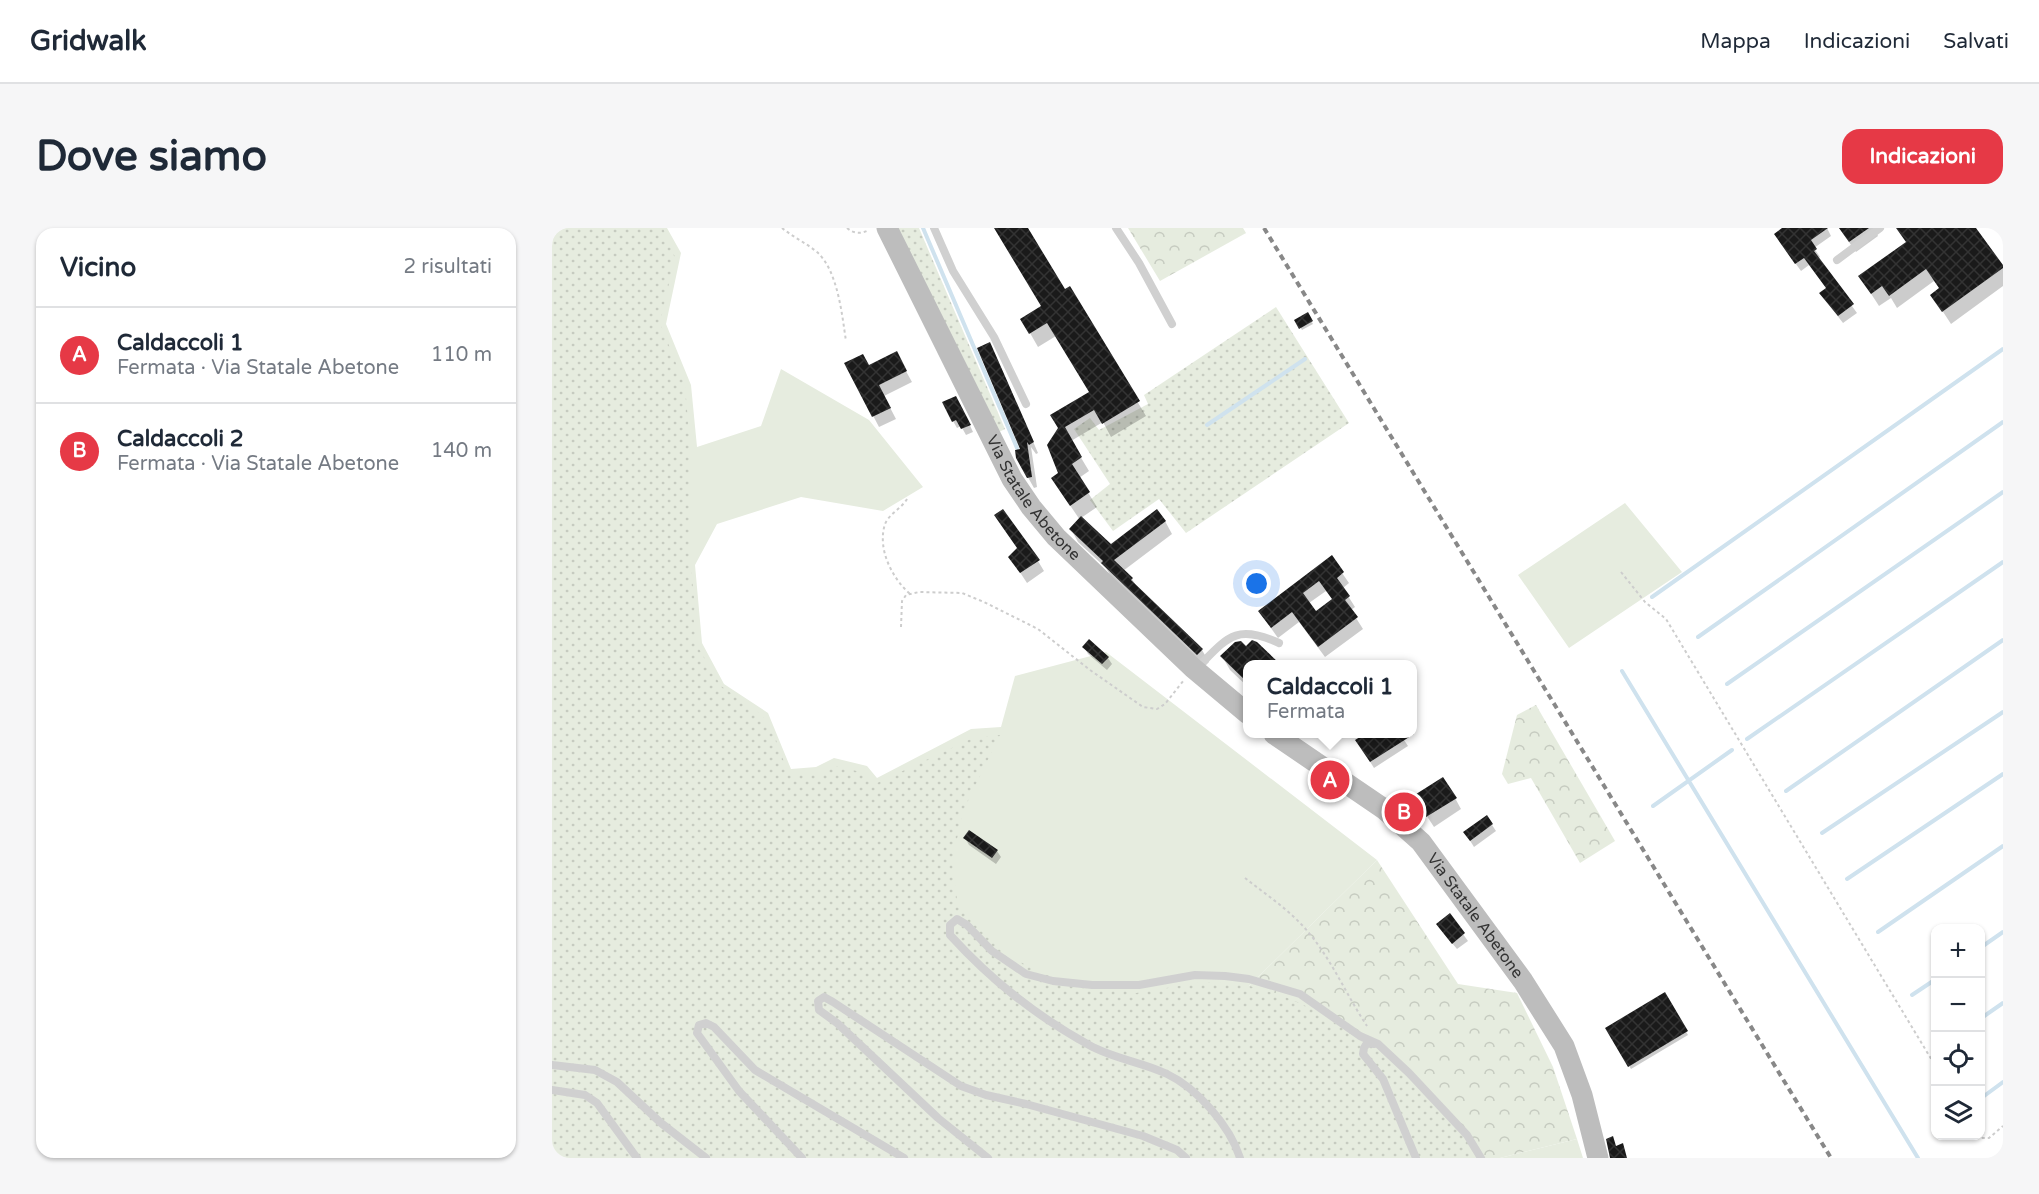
<!DOCTYPE html>
<html lang="it">
<head>
<meta charset="utf-8">
<style>
	:root { --surface:#fff; --page:#f6f6f7; --text:#1f2937; --muted:#747a83; --line:#e0e1e3; --accent:#e63946 }
	body { margin:0; font-family:"Varela Round",sans-serif; background:var(--page); color:var(--text) }
	.controls { position:absolute; right:18px; bottom:18px; display:grid; overflow:hidden; border-radius:12px; box-shadow:0 2px 4px #0004 }
	.controls button { width:54px; height:54px; display:grid; place-items:center; padding:0; border:0; border-bottom:2px solid var(--line); background:var(--surface); color:var(--text); font:30px sans-serif }
	.you { position:absolute; left:705px; top:356px; width:21px; height:21px; margin:-15px; border:4px solid #fff; border-radius:50%; background:#1a73e8; box-shadow:0 0 0 9px #1a73e833 }
	.badge { display:grid; place-items:center; width:39px; height:39px; border-radius:50%; background:var(--accent); color:#fff; font-size:20px; font-weight:700 }
	.pin { position:absolute; translate:-50% -50%; border:3px solid #fff; box-shadow:0 2px 6px #0006 }
	.popup { position:absolute; left:691px; top:432px; width:174px; height:78px; box-sizing:border-box; display:grid; place-content:center; border-radius:12px; background:var(--surface); filter:drop-shadow(0 2px 4px #0005); font-size:20px; white-space:nowrap; color:var(--muted) }
	.popup b { font-size:22px; color:var(--text) }
	.popup::after { content:''; position:absolute; left:50%; top:100%; margin-left:-12px; border:12px solid transparent; border-top-color:var(--surface) }
	.list { margin:0; padding:0; list-style:none }
	h2 { display:flex; justify-content:space-between; align-items:center; height:78px; margin:0; padding:0 24px; font-size:26px }
	h2 small { font-size:20px; font-weight:400; color:var(--muted) }
	.list li { display:grid; grid-template-columns:39px 1fr auto; gap:18px; align-items:center; box-sizing:border-box; height:96px; padding:0 24px; border-top:2px solid var(--line) }
	.list b { display:block; font-size:22px; white-space:nowrap }
	.list p { margin:0; font-size:20px; white-space:nowrap; color:var(--muted) }
	.list em { font-size:20px; font-style:normal; color:var(--muted) }
	.icon { flex:none; width:33px; height:33px; fill:none; stroke:currentColor; stroke-width:2; stroke-linecap:round; stroke-linejoin:round }
	.map { position:relative; flex:none; width:1451px; height:930px; overflow:hidden; border-radius:18px }
	header { display:flex; align-items:center; gap:36px; box-sizing:border-box; height:84px; padding:0 30px; background:var(--surface); border-bottom:2px solid var(--line) }
	header strong { font-size:28px }
	nav { display:flex; gap:33px; margin-inline-start:auto; font-size:21px }
	.intro { display:flex; align-items:center; justify-content:space-between; box-sizing:border-box; height:144px; padding:0 36px }
	h1 { margin:0; font-size:42px }
	.button { padding:15px 27px; border-radius:18px; background:var(--accent); color:#fff; font-size:21px; font-weight:700 }
	main { display:flex; gap:36px; padding:0 36px }
	aside { flex:1; background:var(--surface); border-radius:18px; box-shadow:0 2px 4px #0004 }
	.map>svg:first-child { display:block }
</style>
</head>
<body>
<header>
<strong>Gridwalk</strong>
<nav><a>Mappa</a><a>Indicazioni</a><a>Salvati</a></nav>
</header>
<div class="intro"><h1>Dove siamo</h1><a class="button">Indicazioni</a></div>
<main>
<aside>
<h2>Vicino<small>2 risultati</small></h2>
<ul class="list">
<li><span class="badge">A</span><div><b>Caldaccoli 1</b><p>Fermata · Via Statale Abetone</p></div><em>110 m</em></li>
<li><span class="badge">B</span><div><b>Caldaccoli 2</b><p>Fermata · Via Statale Abetone</p></div><em>140 m</em></li>
</ul>
</aside>
<div class="map">
<svg width="1451" height="930" viewBox="0 0 1451 930">
	<defs>
		<pattern id="forest-crowns" width="20" height="18" patternUnits="userSpaceOnUse" patternTransform="scale(1.5)"><rect width="20" height="18" fill="#e6ecdf"/><path d="M2 6a3 3 0 1 1 6 0M12 15a3 3 0 1 1 6 0" fill="none" stroke="#c6cbc0"/></pattern>
		<pattern id="park-dots" width="8" height="8" patternUnits="userSpaceOnUse" patternTransform="scale(1.5)"><rect width="8" height="8" fill="#e6ecdf"/><path d="M2 2h.1M6 6h.1" fill="none" stroke="#c6cbc0" stroke-width="1.8" stroke-linecap="round"/></pattern>
		<pattern id="building-cross-hatch" width="8" height="8" patternUnits="userSpaceOnUse" patternTransform="scale(1.5)"><rect width="8" height="8" fill="#1a1a1a"/><path d="M0 0l8 8M0 8l8-8" fill="none" stroke="#333"/></pattern>
	</defs>
	<rect width="100%" height="100%" fill="#fff"/>
	<path fill="#e6ecdf" d="M0,0H115L129,25L114,96L139,157L145,219L209,198L229,141L317,192L371,259L331,283L249,269L165,296L143,337L150,415L172,456L216,485L239,541L264,539L282,530L315,538L325,550L419,501L449,499L463,448L554,424L825,632L639,815L53,930Z
		M1073,275L1130,344L1017,420L966,347Z
		M1025,911L1031,930H948Z"/>
	<path fill="url(#forest-crowns)" d="M576,0H691L694,5L608,53Z
		M984,477L1063,613L1028,635L979,550L956,556L950,546L965,487Z
		M825,632L906,756L965,765L1001,839L1025,911L948,930H485L639,815Z"/>
	<path fill="url(#park-dots)" d="M0,0H111L123,29L108,95L133,158L137,205L139,340L143,379L141,387L146,419L169,458L210,487L224,512L236,545L265,546L285,538L312,545L323,556L421,510L448,507L411,583L400,634L406,679L430,698L458,728L490,746L532,755L553,756L584,765L651,754L691,756L731,768L765,783L792,801L806,815L820,819L835,827L898,892L923,923L926,930H0Z
		M342,0H367L453,201L445,205Z
		M724,79L797,195L634,305L607,271L561,303L538,272L558,256L522,201L538,190L547,202L596,176L592,167Z"/>
	<path fill="#0003" fill-rule="evenodd" d="M443,0H474L512,63L517,60L594,188L559,209L551,194L519,213L537,243L527,250L545,279L529,290L559,318L613,293L620,306L571,343L580,351L585,359L650,422L657,434L653,438L558,347L554,340L526,314L519,301L528,292L509,264L507,201L538,164L504,108L486,119L478,105L491,79Z
		M1233,0H1275L1279,8L1262,20L1268,29L1266,31L1305,85L1291,95L1274,73L1275,61L1257,37L1249,43L1228,14Z
		M1287,0H1322L1326,8L1304,24Z
		M1354,0H1422L1451,39V58L1399,96L1380,67L1388,61L1382,53L1345,80L1339,70L1327,78L1316,61L1355,15Z
		M755,86L761,96L750,102L744,92Z
		M443,126L486,225L484,226L479,219L485,259L482,260L465,230L470,222Z
		M294,136L317,139L350,136L360,154L332,168L344,191L327,199Z
		M408,176L421,204L414,207L409,198L405,200L401,193Z
		M458,329L486,333L492,343L475,355Z
		M779,329L797,355L791,360L803,379L799,382L811,401L773,429L747,394L726,410L707,383ZM774,363L781,372L764,385L757,375Z
		M704,415L726,436H696V459L678,442L670,428Z
		M532,419L556,430L560,436L555,442L536,426Z
		M816,506H848L856,518L822,540L805,513Z
		M903,570L909,581L882,599L869,579Z
		M940,597L944,603L922,619L917,611Z
		M413,610L445,623L449,629L444,636L417,617Z
		M897,687L916,713L905,721L890,703Z
		M1112,766L1136,807L1079,841L1055,801Z"/>
	<g fill="none" stroke-linecap="round" stroke-linejoin="round">
		<path stroke="#cfe2ee" stroke-width="4" d="M371,0L465,220
			M655,197L753,131
			M1100,369L1451,121
			M1146,409L1451,194
			M1070,443L1366,930
			M1175,456L1451,264
			M1195,511L1451,334
			M1234,563L1451,412
			M1101,578L1180,522
			M1270,605L1451,484
			M1295,651L1451,546
			M1326,704L1451,618
			M1428,720L1451,704
			M1360,767L1384,751
			M1428,791L1451,775
			M1428,871L1451,854"/>
	</g>
	<path fill="url(#building-cross-hatch)" fill-rule="evenodd" d="M442,0H476L513,61L518,58L588,173L550,196L542,182L513,199L530,229L520,236L538,264L518,278L499,250L506,245L495,217L506,200L498,187L537,164L495,95L477,106L468,91L489,78Z
		M1230,0H1276L1259,12L1265,21L1262,23L1302,76L1286,88L1267,65L1274,60L1252,30L1243,36L1222,6Z
		M1287,0H1317L1297,14Z
		M1344,0H1424L1451,37V40L1390,84L1378,67L1387,60L1374,41L1337,68L1330,58L1319,66L1306,48L1354,14Z
		M756,84L761,93L747,101L742,92Z
		M438,114L482,214L477,217L475,214L480,249L475,250L464,230L463,222L468,221L425,120Z
		M345,123L355,143L327,157L339,180L320,189L292,135L311,126L317,137Z
		M404,168L419,197L409,201L404,192L400,194L390,174Z
		M451,281L488,332L468,345L456,329L465,320L442,287Z
		M605,281L614,293L562,332L581,350L579,352L651,421L645,427L549,335L551,333L517,301L529,288L559,316Z
		M780,327L792,344L785,350L798,368L793,372L806,389L766,419L740,384L719,400L706,383ZM767,353L780,371L764,383L751,365Z
		M537,411L557,429L550,436L530,419Z
		M700,412L705,414L728,436H696V455L668,428L683,414L689,413L694,418Z
		M813,506H862L818,534L803,512Z
		M891,549L905,570L874,589L861,568Z
		M935,587L941,596L918,613L911,604Z
		M417,602L446,622L440,630L411,610Z
		M898,685L913,705L900,716L884,696Z
		M1113,764L1136,803L1076,839L1053,800Z
		M1061,908L1064,918L1071,915L1075,930H1058L1054,911Z"/>
	<g fill="none" stroke-linecap="round" stroke-linejoin="round">
		<path stroke="#cdcdcd" stroke-width="2" stroke-dasharray="3 3" stroke-linecap="butt" d="M230,0C241,9 254,15 265,24C286,43 290,87 294,113
			M295,0C302,6 309,6 317,2
			M355,271C350,280 337,286 333,296C325,321 340,350 358,366
			M1069,344L1093,374L1114,391L1384,839
			M349,399L350,373L354,367L367,364L410,365L432,374L486,401L538,442L591,479L605,481L613,476L632,452
			M693,650C712,665 733,679 750,697C778,727 793,765 815,798
			M1425,908L1426,910H1437L1451,898"/>
		<path stroke="#d0d0d0" stroke-width="8" d="M382,0L401,43L442,109L474,176
			M564,0L587,35L620,96
			M1285,32L1328,0
			M644,441C675,410 683,395 727,415
			M822,816L815,815L812,820L811,826L831,851L864,930
			M0,837L43,842L65,854L109,895L154,930
			M0,862L33,867L45,875L85,930
			M250,930L187,863L145,805L147,797L154,795L162,799L203,842L352,930
			M436,930L386,890L285,795L267,782L266,773L272,769L281,774L409,858L434,867L474,876L591,908L625,922L634,930
			M688,930C678,898 645,860 615,846C590,834 562,831 537,817C483,787 440,753 398,707V697L405,691L415,697L440,723L474,746L501,753L540,757H587L643,747L673,748L697,751L748,766L808,808L826,816L857,845L915,907L929,930"/>
		<g stroke="#bdbdbd" stroke-width="21">
			<path id="s1" d="M335,0L460,251L479,279L504,309L641,440L696,486"/>
			<path id="s2" d="M722,506L832,581L869,614L971,753L1012,818L1030,867L1046,930"/>
		</g>
		<path stroke="#888" stroke-width="4" stroke-dasharray="6 4.5" stroke-linecap="butt" d="M712,0L1279,930"/>
	</g>
	<g text-anchor="middle" dominant-baseline="central" stroke-width="6" stroke-linejoin="round" paint-order="stroke">
		<g font-size="16" fill="#333" stroke="#fff">
			<text stroke="none"><textPath href="#s1" startOffset="308">Via Statale Abetone</textPath></text>
			<text stroke="none"><textPath href="#s2" startOffset="274">Via Statale Abetone</textPath></text>
		</g>
	</g>
</svg>
<div class="controls">
<button>+</button>
<button>−</button>
<button><svg class="icon" aria-label="locate" viewBox="0 0 24 24"><circle cx="12" cy="12" r="6"/><path d="M12 2v4M12 18v4M2 12h4M18 12h4"/></svg></button>
<button><svg class="icon" aria-label="layers" viewBox="0 0 24 24"><path d="M12 4l9 5-9 5-9-5zM3 14l9 5 9-5"/></svg></button>
</div>
<div class="you"></div>
<div class="pin badge" style="left:778px;top:552px">A</div>
<div class="popup"><b>Caldaccoli 1</b>Fermata</div>
<div class="pin badge" style="left:852px;top:584px">B</div>
</div>
</main>
</body>
</html>
